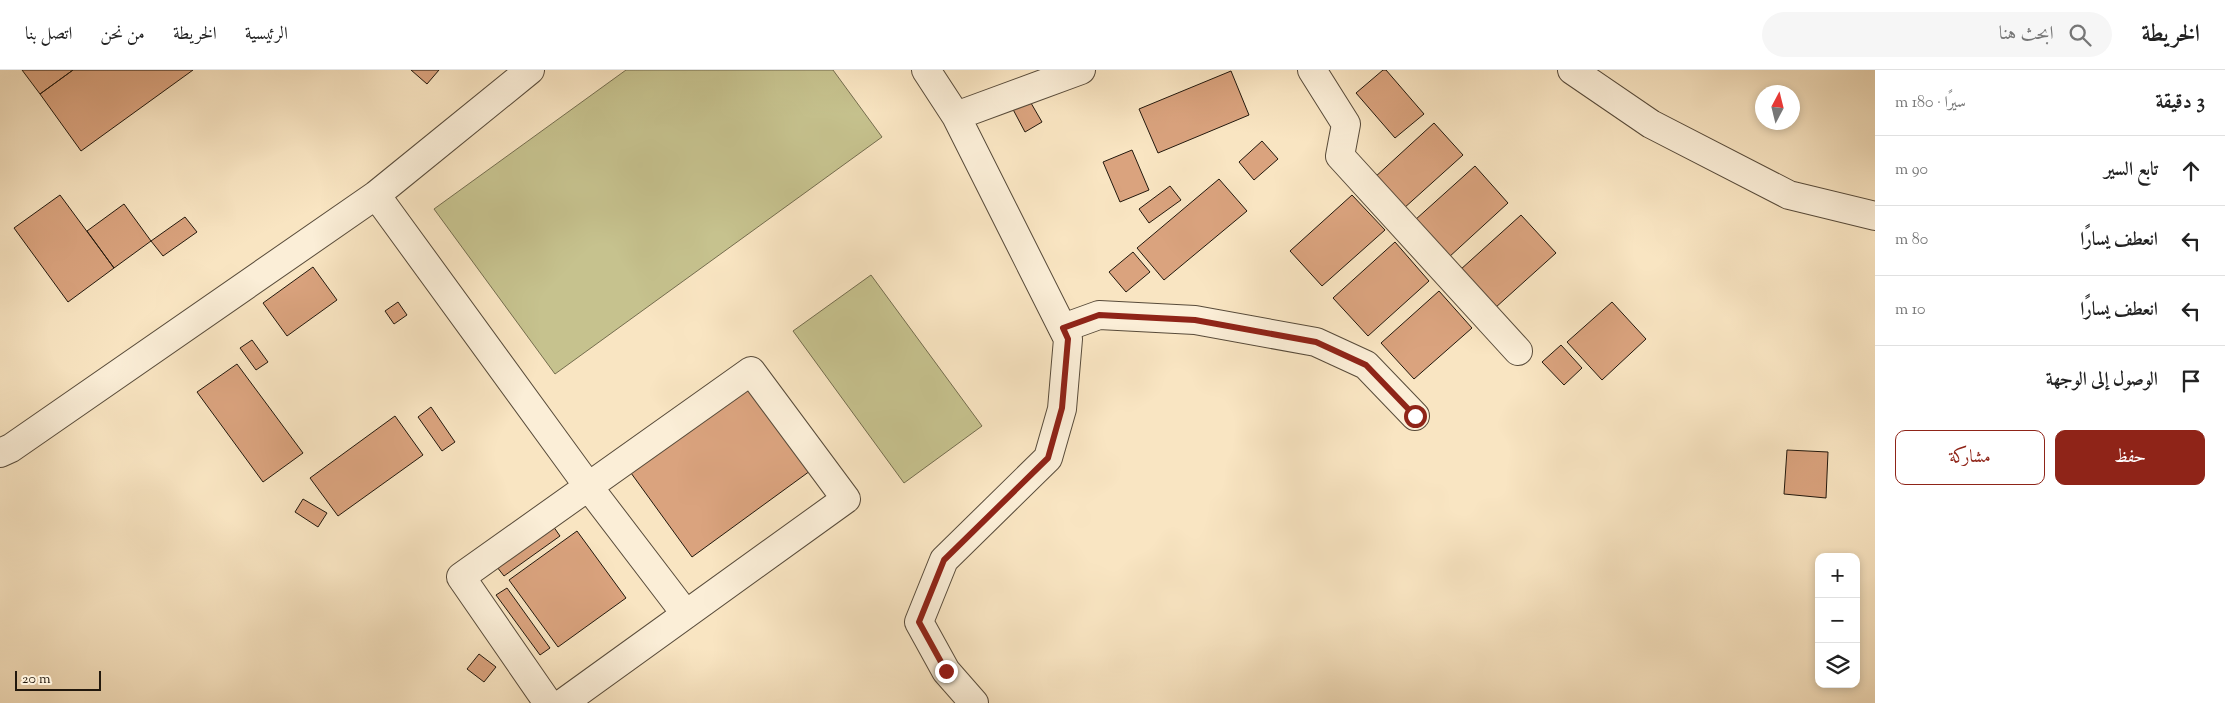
<!DOCTYPE html>
<html lang="ar">
<head>
<meta charset="utf-8">
<style>
	:root { --surface:#fff; --page:#f6f6f6; --text:#222; --muted:#767676; --line:#e0e0e0; --accent:#8f2418 }
	body { margin:0; font-family:"Sorts Mill Goudy",Amiri,serif; background:var(--page); color:var(--text); direction:rtl }
	.controls { position:absolute; right:15px; bottom:15px; display:grid; overflow:hidden; border-radius:10px; box-shadow:0 2px 8px #0003 }
	.controls button { width:45px; height:45px; display:grid; place-items:center; padding:0; border:0; border-bottom:1px solid var(--line); background:var(--surface); color:var(--text); font:25px sans-serif }
	.compass { position:absolute; left:1755px; top:15px; width:45px; height:45px; border-radius:50%; background:var(--surface); box-shadow:0 2px 8px #0003; rotate:7deg }
	.scale { position:absolute; left:15px; bottom:12px; width:86px; box-sizing:border-box; padding-left:5px; border:2px solid #22180d; border-top:0; font-size:14px; line-height:18px; white-space:nowrap; color:#22180d; -webkit-text-stroke:4px #fbeed7; paint-order:stroke }
	.stop { position:absolute; width:15px; height:15px; margin:-11px; border:4px solid #8f2418; border-radius:50%; background:#fff }
	.stop.end { background:#8f2418; border-color:#fff; box-shadow:0 1px 5px #0008 }
	.list { margin:0; padding:0; list-style:none }
	h2 { display:flex; justify-content:space-between; align-items:center; height:65px; margin:0; padding:0 20px; font-size:21px }
	h2 small { font-size:16px; font-weight:400; color:var(--muted) }
	.list li { display:grid; grid-template-columns:32px 1fr auto; gap:15px; align-items:center; box-sizing:border-box; height:70px; padding:0 20px; border-top:1px solid var(--line) }
	.list b { display:block; font-size:19px; white-space:nowrap }
	.list em { font-size:16px; font-style:normal; color:var(--muted) }
	.actions { display:flex; gap:10px; padding:15px 20px }
	.actions a { flex:1; padding:11px 0; border:1px solid var(--accent); border-radius:10px; text-align:center; font-size:18px; color:var(--accent) }
	.actions .main { background:var(--accent); color:#fff }
	.icon { flex:none; width:28px; height:28px; fill:none; stroke:currentColor; stroke-width:2; stroke-linecap:round; stroke-linejoin:round }
	.map { position:relative; flex:none; width:1875px; height:633px; overflow:hidden; direction:ltr }
	header { display:flex; align-items:center; gap:30px; box-sizing:border-box; height:70px; padding:0 25px; background:var(--surface); border-bottom:1px solid var(--line) }
	header strong { font-size:24px }
	nav { display:flex; gap:28px; margin-inline-start:auto; font-size:18px }
	.search { width:350px; height:45px; background:var(--page); display:flex; align-items:center; gap:12px; box-sizing:border-box; padding:0 18px; border-radius:28px; color:var(--muted); font-size:19px }
	main { display:flex }
	aside { flex:1; background:var(--surface) }
	.map>svg:first-child { display:block }
</style>
</head>
<body>
<header>
<strong>الخريطة</strong>
<div class="search"><svg class="icon" aria-label="search" viewBox="0 0 24 24"><circle cx="10" cy="10" r="6"/><path d="M15 15l6 6"/></svg>ابحث هنا</div>
<nav><a>الرئيسية</a><a>الخريطة</a><a>من نحن</a><a>اتصل بنا</a></nav>
</header>
<main>
<aside>
<h2>3 دقيقة<small>سيرًا · 180 m</small></h2>
<ul class="list">
<li><svg class="icon" aria-label="ahead" viewBox="0 0 24 24"><path d="M12 20V5M6 11l6-6 6 6"/></svg><div><b>تابع السير</b></div><em>90 m</em></li>
<li><svg class="icon" aria-label="left" viewBox="0 0 24 24"><path d="M17 20v-9H6M10 6l-5 5 5 5"/></svg><div><b>انعطف يسارًا</b></div><em>80 m</em></li>
<li><svg class="icon" aria-label="left" viewBox="0 0 24 24"><path d="M17 20v-9H6M10 6l-5 5 5 5"/></svg><div><b>انعطف يسارًا</b></div><em>10 m</em></li>
<li><svg class="icon" aria-label="arrive" viewBox="0 0 24 24"><path d="M6 21V4h12l-3 4 3 4H6"/></svg><div><b>الوصول إلى الوجهة</b></div></li>
</ul>
<div class="actions"><a class="main">حفظ</a><a>مشاركة</a></div>
</aside>
<div class="map">
<svg width="1875" height="633" viewBox="0 0 1875 633">
	<rect width="100%" height="100%" fill="#f9e5c2"/>
	<filter id="stains"><feTurbulence type="fractalNoise" baseFrequency=".004" numOctaves="4"/><feColorMatrix values="0 0 0 0 .2 0 0 0 0 .09 0 0 0 0 .02 0 0 0 .5 -.17"/></filter>
	<radialGradient id="worn" r=".72"><stop offset=".6" stop-color="#630" stop-opacity="0"/><stop offset="1" stop-color="#630" stop-opacity=".3"/></radialGradient>
	<path fill="#c6c28e" stroke="#746d4e" d="M626,0H833L882,67L555,304L434,139Z
		M871,205L982,356L904,413L793,261Z"/>
	<path fill="#daa37e" stroke="#22180d" d="M22,0H73L40,24Z
		M73,0H193L81,81L40,24Z
		M411,0H439L427,14Z
		M1383,0H1386L1424,44L1395,68L1356,23Z
		M1231,1L1249,45L1158,83L1139,39Z
		M1024,21L1042,52L1025,62L1008,30Z
		M1434,53L1463,85L1403,139L1374,108Z
		M1262,71L1278,89L1254,110L1239,92Z
		M1132,80L1149,120L1120,132L1103,92Z
		M1475,96L1508,133L1448,188L1415,150Z
		M1219,109L1247,141L1164,210L1137,178Z
		M1170,116L1181,130L1149,153L1139,139Z
		M60,125L114,198L68,232L14,158Z
		M1352,125L1385,160L1322,216L1290,181Z
		M124,134L151,171L114,198L87,161Z
		M1521,145L1556,183L1495,238L1460,200Z
		M185,147L197,162L163,186L151,171Z
		M1395,172L1429,211L1368,266L1333,228Z
		M1133,182L1150,202L1126,222L1109,202Z
		M313,197L337,230L287,266L263,233Z
		M1439,221L1472,258L1414,309L1381,273Z
		M398,232L407,245L394,254L385,241Z
		M1612,232L1646,269L1602,310L1567,272Z
		M252,270L268,292L256,300L240,278Z
		M1561,275L1582,298L1564,315L1542,292Z
		M237,294L303,383L263,412L197,322Z
		M749,317L810,401L692,487L631,403Z
		M431,337L455,372L442,381L418,347Z
		M395,346L423,385L338,446L310,408Z
		M1787,380L1828,382L1826,428L1784,424Z
		M303,429L327,443L318,457L295,442Z
		M553,456L560,466L504,506L497,497Z
		M577,461L626,528L558,577L509,510Z
		M507,518L550,578L540,585L496,525Z
		M479,584L496,597L484,612L467,599Z"/>
	<g fill="none" stroke-linecap="round" stroke-linejoin="round">
		<defs>
			<path id="street" d="M926,0L956,46L1068,269L1062,339L1048,388L944,490L919,552L946,601L974,633
				M1312,0L1346,54L1340,86L1518,281
				M1572,0L1651,54L1789,125L1875,146
				M956,46L1081,0
				M376,125L588,416L685,543
				M1063,258L1099,245L1195,250L1316,272L1366,295L1415,346
				M0,383L11,378L376,125L530,0
				M548,633L461,507L751,301L846,429L563,633"/>
		</defs>
		<use href="#street" stroke="#584b3a" stroke-width="30"/>
		<use href="#street" stroke="#fbeed7" stroke-width="28"/>
	</g>
	<g fill="none" stroke-linecap="round" stroke-linejoin="round">
		<path stroke="#8f2418" stroke-width="6" d="M946,601L919,552L944,490L1048,388L1062,338L1068,269L1063,258L1099,245L1195,250L1316,272L1366,295L1415,346"/>
	</g>
	<rect width="100%" height="100%" filter="url(#stains)"/>
	<rect width="100%" height="100%" fill="url(#worn)"/>
</svg>
<div class="controls">
<button>+</button>
<button>−</button>
<button><svg class="icon" aria-label="layers" viewBox="0 0 24 24"><path d="M12 4l9 5-9 5-9-5zM3 14l9 5 9-5"/></svg></button>
</div>
<svg class="compass" viewBox="-18 -18 36 36"><path d="M0-13l5 13h-10z" fill="#e53935"/><path d="M0 13l5-13h-10z" fill="#767676"/></svg>
<div class="scale">20 m</div>
<div class="stop" style="left:1415px;top:346px"></div>
<div class="stop end" style="left:946px;top:601px"></div>
</div>
</main>
</body>
</html>
